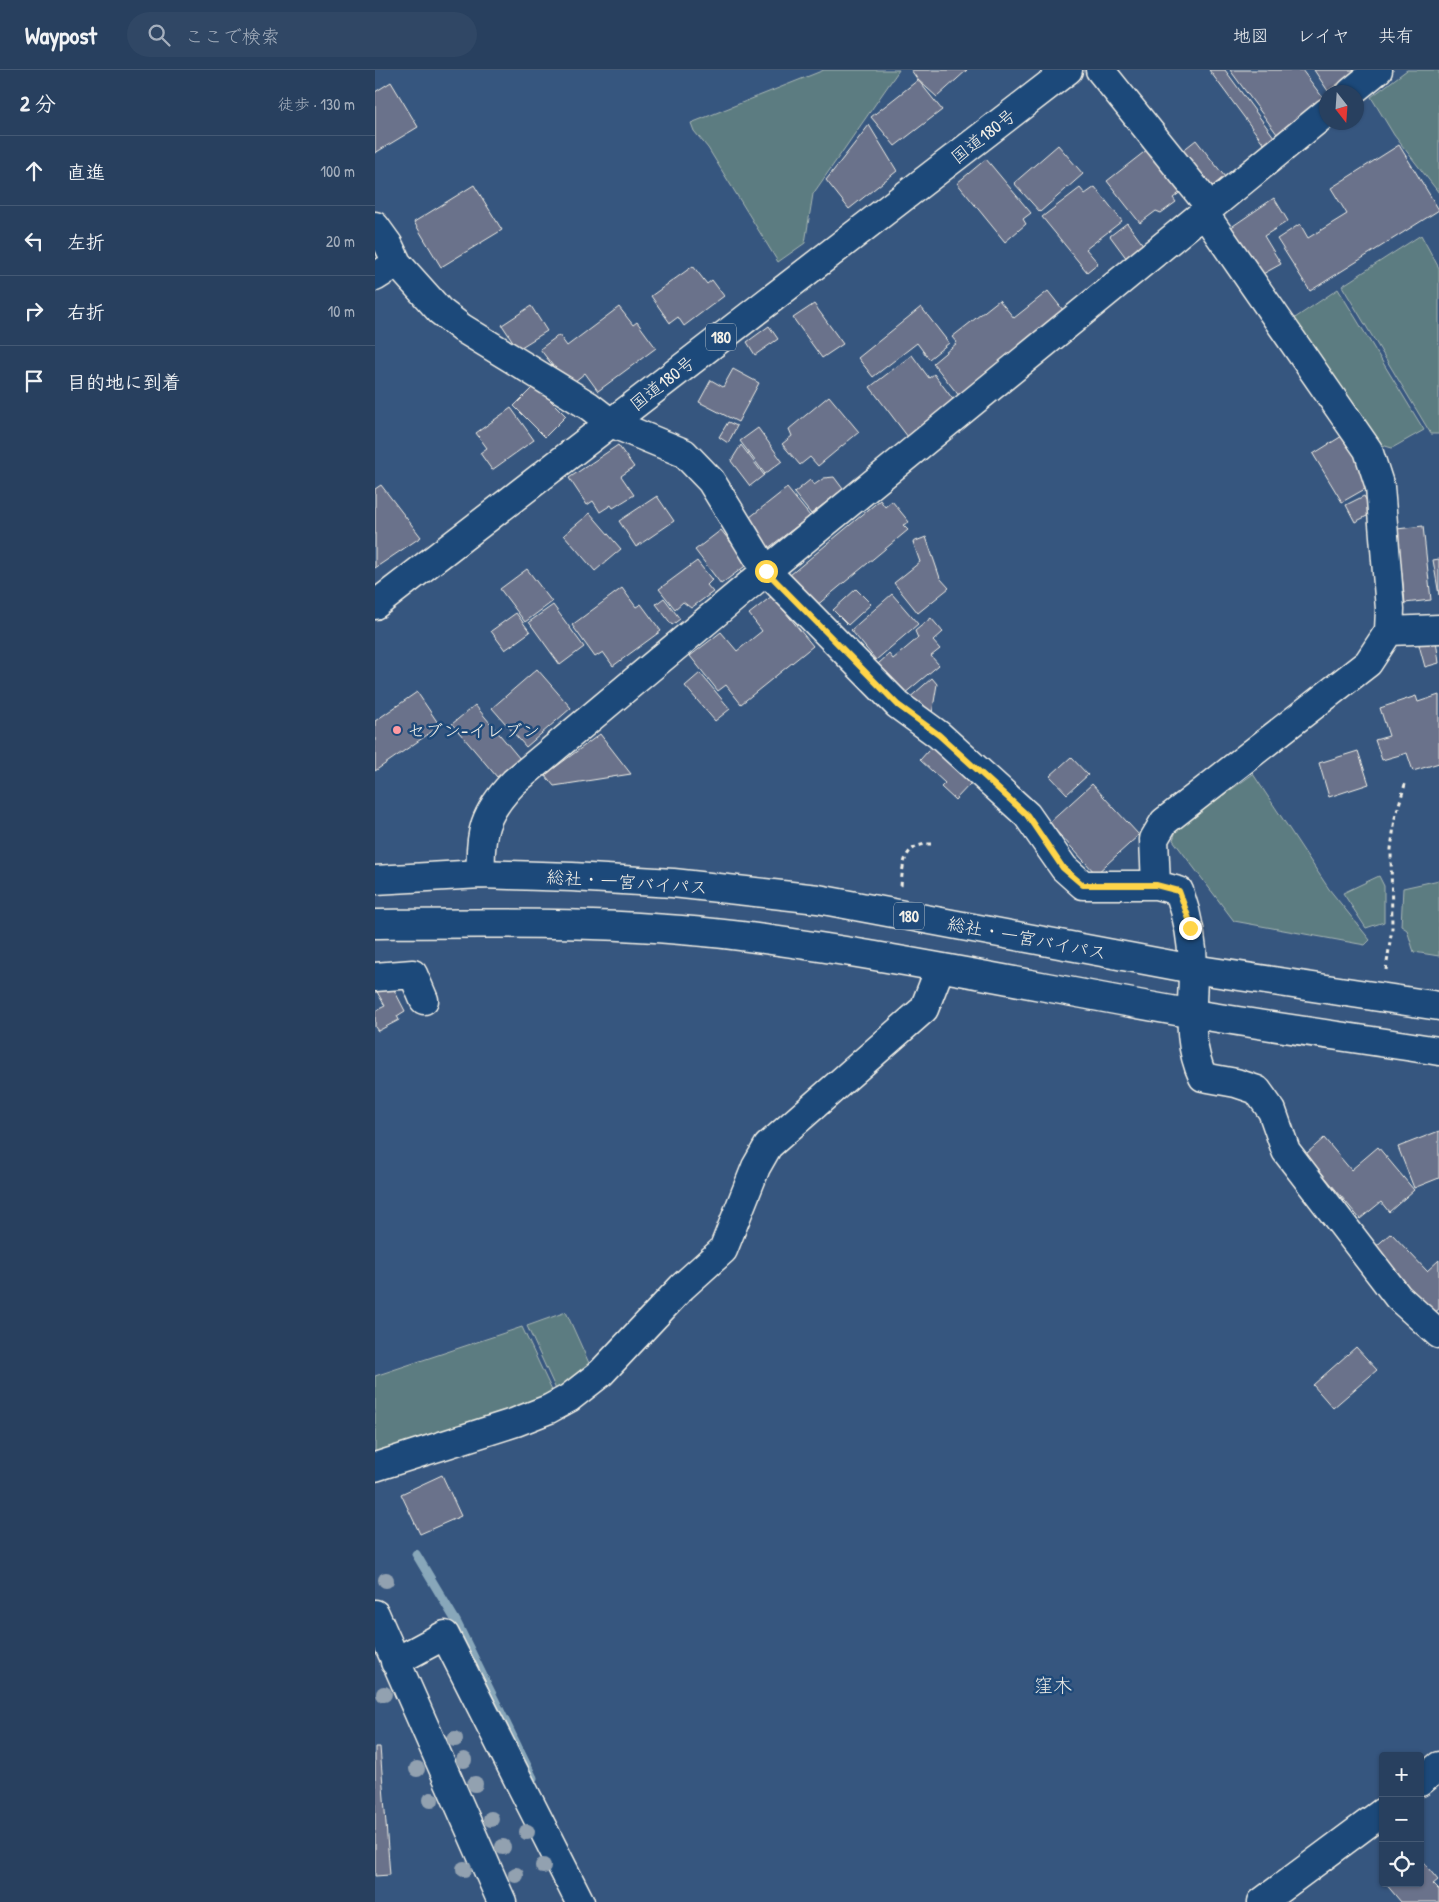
<!DOCTYPE html>
<html lang="ja">
<head>
<meta charset="utf-8">
<style>
	:root { --surface:#28405f; --page:#304765; --text:#f1f3f6; --muted:#a5afbd; --line:#445974 }
	body { margin:0; font-family:"Patrick Hand","Klee One",sans-serif; background:var(--page); color:var(--text) }
	.controls { position:absolute; right:15px; bottom:15px; display:grid; overflow:hidden; border-radius:5px; box-shadow:0 1px 4px #0004 }
	.controls button { width:45px; height:45px; display:grid; place-items:center; padding:0; border:0; border-bottom:1px solid var(--line); background:var(--surface); color:var(--text); font:25px sans-serif }
	.compass { position:absolute; left:944px; top:15px; width:45px; height:45px; border-radius:50%; background:var(--surface); box-shadow:0 1px 4px #0004; rotate:163deg }
	.stop { position:absolute; width:15px; height:15px; margin:-11px; border:4px solid #ffd54a; border-radius:50%; background:#fff }
	.stop.end { background:#ffd54a; border-color:#fff; box-shadow:0 1px 5px #0008 }
	.list { margin:0; padding:0; list-style:none }
	h2 { display:flex; justify-content:space-between; align-items:center; height:65px; margin:0; padding:0 20px; font-size:21px }
	h2 small { font-size:16px; font-weight:400; color:var(--muted) }
	.list li { display:grid; grid-template-columns:32px 1fr auto; gap:15px; align-items:center; box-sizing:border-box; height:70px; padding:0 20px; border-top:1px solid var(--line) }
	.list b { display:block; font-size:19px; white-space:nowrap }
	.list em { font-size:16px; font-style:normal; color:var(--muted) }
	.icon { flex:none; width:28px; height:28px; fill:none; stroke:currentColor; stroke-width:2; stroke-linecap:round; stroke-linejoin:round }
	.map { position:relative; flex:none; width:1064px; height:1832px; overflow:hidden }
	header { display:flex; align-items:center; gap:30px; box-sizing:border-box; height:70px; padding:0 25px; background:var(--surface); border-bottom:1px solid var(--line) }
	header strong { font-size:24px }
	nav { display:flex; gap:28px; margin-inline-start:auto; font-size:18px }
	.search { width:350px; height:45px; background:var(--page); display:flex; align-items:center; gap:12px; box-sizing:border-box; padding:0 18px; border-radius:28px; color:var(--muted); font-size:19px }
	main { display:flex }
	aside { flex:1; background:var(--surface) }
	.map>svg:first-child { display:block }
</style>
</head>
<body>
<header>
<strong>Waypost</strong>
<div class="search"><svg class="icon" aria-label="search" viewBox="0 0 24 24"><circle cx="10" cy="10" r="6"/><path d="M15 15l6 6"/></svg>ここで検索</div>
<nav><a>地図</a><a>レイヤ</a><a>共有</a></nav>
</header>
<main>
<aside>
<h2>2 分<small>徒歩 · 130 m</small></h2>
<ul class="list">
<li><svg class="icon" aria-label="ahead" viewBox="0 0 24 24"><path d="M12 20V5M6 11l6-6 6 6"/></svg><div><b>直進</b></div><em>100 m</em></li>
<li><svg class="icon" aria-label="left" viewBox="0 0 24 24"><path d="M17 20v-9H6M10 6l-5 5 5 5"/></svg><div><b>左折</b></div><em>20 m</em></li>
<li><svg class="icon" aria-label="right" viewBox="0 0 24 24"><path d="M7 20v-9h11M14 6l5 5-5 5"/></svg><div><b>右折</b></div><em>10 m</em></li>
<li><svg class="icon" aria-label="arrive" viewBox="0 0 24 24"><path d="M6 21V4h12l-3 4 3 4H6"/></svg><div><b>目的地に到着</b></div></li>
</ul>
</aside>
<div class="map">
<svg width="1064" height="1832" viewBox="0 0 1064 1832">
	<rect width="100%" height="100%" fill="#36567f"/>
	<filter id="ink" filterUnits="userSpaceOnUse"><feTurbulence type="fractalNoise" baseFrequency=".02" numOctaves="2"/><feDisplacementMap in="SourceGraphic" scale="10" xChannelSelector="R" yChannelSelector="G"/><feConvolveMatrix kernelMatrix="1 2 1 2 8 2 1 2 1" color-interpolation-filters="sRGB"/></filter>
	<g filter="url(#ink)">
		<path fill="#5b7c81" stroke="#a8b6b4" d="M449,0H524L438,124L430,173L403,192L333,78L319,61L316,53Z
			M1032,0H1064V123L1019,65L996,27Z
			M1046,165L1064,198V364H1056L967,216Z
			M963,219L1049,360L1017,378L1000,373L917,250Z
			M878,704L954,819L995,870L990,875L859,851L798,770L802,758Z
			M1004,806L1009,816V852L991,858L968,823Z
			M1064,810V886L1039,882L1032,860L1026,856L1028,818Z
			M191,1242L218,1302L184,1326L152,1256Z
			M147,1257L180,1327L0,1389V1306Z"/>
		<g fill="none" stroke-linecap="round" stroke-linejoin="round">
			<path stroke="#88a7ba" stroke-width="9" d="M41,1484L81,1551L158,1708"/>
		</g>
		<path fill="#6a728b" stroke="#f4f1e8" d="M536,0H592L562,27L543,10Z
			M834,0H850L899,67L889,74Z
			M855,0H927L948,28L902,64Z
			M939,0H982L953,21Z
			M543,10L567,40L520,76L496,47Z
			M16,12L43,57L0,83V22Z
			M494,55L522,101L474,139L451,110Z
			M821,70L850,107L835,118L807,81Z
			M683,75L708,104L665,142L639,113Z
			M1024,75L1064,140L935,221L902,169L925,154L933,168L972,144L956,118Z
			M773,79L807,121L798,128L801,132L786,143L781,141L765,153L732,111Z
			M611,89L656,143L648,149L651,154L630,172L582,113Z
			M99,115L127,160L66,197L39,152Z
			M720,117L747,151L711,179L723,193L712,202L667,147L705,118L710,124Z
			M899,128L913,151L889,166L906,194L886,205L855,158Z
			M752,153L769,176L752,189L735,166Z
			M318,196L332,214L337,210L349,226L309,256L303,247L295,253L276,226Z
			M673,221L688,240L674,251L677,254L585,327L558,293L582,273L577,267L624,230L639,248Z
			M439,234L468,274L447,288L418,248Z
			M156,236L172,261L143,279L127,255Z
			M244,237L258,255L262,252L281,278L223,321L210,303L199,312L178,296L165,279L184,265L192,276Z
			M546,237L574,273L554,289L542,273L498,307L483,288Z
			M394,256L403,269L380,285L372,272Z
			M537,285L554,308L559,304L580,332L533,367L495,317Z
			M358,299L384,313L363,352L324,332L336,310L348,317Z
			M160,315L191,346L170,367L139,336Z
			M454,326L484,362L443,396L435,387L425,395L407,374L417,366L414,359Z
			M136,338L159,370L117,400L105,383L112,378L101,363Z
			M353,352L362,356L353,373L344,367Z
			M383,358L407,391L390,404L365,371Z
			M967,366L997,415L967,432L938,384Z
			M243,375L259,397L246,406L259,425L238,438L236,435L225,442L218,431L212,435L194,408Z
			M366,375L389,405L375,416L356,391Z
			M459,407L468,419L436,444L419,423L435,410L439,415L449,408Z
			M6,415L46,467L0,498V419Z
			M412,418L435,446L392,479L370,451Z
			M282,426L299,451L261,477L244,451Z
			M989,426L998,443L980,452L971,435Z
			M505,430L510,437L517,431L534,452L528,455L533,460L441,536L415,505Z
			M215,443L246,479L220,501L189,465Z
			M1048,456L1056,530L1030,533L1022,459Z
			M346,460L373,494L346,514L320,480Z
			M551,467L565,508L574,518L543,543L519,513L545,492L538,472Z
			M1064,489V525L1058,490Z
			M322,491L337,510L332,515L338,522L316,538L308,532L300,539L284,519Z
			M152,499L177,532L150,552L125,519Z
			M247,518L261,537L266,534L286,561L238,596L228,582L220,587L197,555Z
			M481,519L496,534L473,555L458,540Z
			M517,524L543,554L501,590L476,560Z
			M397,526L438,576L366,634L351,615L343,621L315,586L346,562L362,581L387,561L374,544Z
			M289,528L305,549L297,555L281,534Z
			M178,535L209,577L185,595L154,552Z
			M141,543L155,562L130,580L116,561Z
			M556,548L568,562L558,571L565,579L556,586L564,595L529,624L503,594L514,584L518,589L543,568L540,561Z
			M1061,570L1064,593L1050,597L1044,575Z
			M162,599L196,638L151,677L117,638Z
			M325,603L355,639L340,651L310,616Z
			M557,608L562,614L557,644L532,630Z
			M42,622L65,656L0,701V651Z
			M1064,625V693L1038,701L1032,683L1007,690L1000,670L1014,666L1005,638L1041,626L1043,632Z
			M100,635L145,689L122,707L77,654Z
			M225,664L256,704L179,716L170,705Z
			M561,672L585,693L579,699L596,713L580,730L566,717L570,713L545,690Z
			M983,681L994,714L954,727L944,693Z
			M696,687L713,705L692,724L675,706Z
			M717,714L764,765L721,804L674,753Z
			M15,912L30,941L22,946L24,950L3,961L0,957V941L10,936L1,920Z
			M1064,1061V1108L1039,1118L1023,1077Z
			M949,1068L976,1100L1003,1077L1039,1120L1014,1142L1006,1132L985,1149L931,1084Z
			M1016,1163L1052,1201L1064,1190V1239L1059,1243L1027,1214L998,1179Z
			M981,1277L1002,1300L958,1338L938,1315Z
			M67,1405L86,1446L45,1464L26,1424Z
			M0,1677H5L15,1805L0,1806Z
			M1048,1792L1063,1810L1058,1814L1064,1820V1832H1026L1010,1813H1045V1794Z"/>
		<g fill="none" stroke-linecap="round" stroke-linejoin="round">
			<defs>
				<path id="minor" d="M725,0L835,137
					M976,22L1003,0
					M0,156L13,174L22,193L65,241L87,258L214,336L236,353L309,383L336,411L391,501L523,635L564,665L652,745L689,798L708,815H781L804,821C813,847 818,872 818,900C818,939 811,970 828,1007L861,1013L882,1020L897,1041L911,1081L1023,1227L1064,1264
					M0,207L22,193
					M1014,561L1064,559
					M106,804C104,763 109,743 139,712L391,501L952,42
					M781,815L779,769L789,752L993,593L1014,561L1015,539L1005,417L993,380L829,143
					M0,907L38,904L49,930
					M0,1397L141,1352L174,1339L194,1328L226,1303L307,1217L348,1180L381,1097L393,1076L549,939L565,898
					M0,1544L127,1832
					M20,1592L70,1565L205,1832
					M1045,1712L1064,1696
					M887,1832L1008,1742"/>
				<path id="highway" d="M0,535L693,0
					M0,810L106,804L197,807L298,813L443,829L818,899L1064,936
					M0,854C122,853 245,851 366,866C516,885 664,917 813,943C897,957 980,968 1064,981"/>
			</defs>
			<use href="#minor" stroke="#f4f1e8" stroke-width="31"/>
			<use href="#highway" stroke="#f4f1e8" stroke-width="31"/>
			<path stroke="#f4f1e8" stroke-width="3" stroke-dasharray="4 4" stroke-linecap="butt" d="M526,816C528,794 528,774 556,774
				M1011,900L1017,858L1016,779L1020,748L1031,711"/>
			<use href="#minor" stroke="#1f4a7a" stroke-width="28"/>
			<use href="#highway" stroke="#1f4a7a" stroke-width="28"/>
		</g>
		<g fill="#92a1b0">
			<circle cx="11" cy="1510" r="8"/>
			<circle cx="9" cy="1624" r="8"/>
			<circle cx="80" cy="1669" r="8"/>
			<circle cx="89" cy="1690" r="8"/>
			<circle cx="42" cy="1699" r="8"/>
			<circle cx="100" cy="1714" r="8"/>
			<circle cx="56" cy="1730" r="8"/>
			<circle cx="116" cy="1749" r="8"/>
			<circle cx="152" cy="1762" r="8"/>
			<circle cx="128" cy="1777" r="8"/>
			<circle cx="168" cy="1796" r="8"/>
			<circle cx="89" cy="1799" r="8"/>
			<circle cx="141" cy="1805" r="8"/>
		</g>
	</g>
	<g fill="none" stroke-linecap="round" stroke-linejoin="round" filter="url(#ink)">
		<path stroke="#ffd54a" stroke-width="6" d="M391,501L523,635L564,665L652,745L688,798L708,815H781L804,821L814,849L815,858"/>
	</g>
	<circle fill="#ff9aa2" stroke="#1f4a7a" stroke-width="2" cx="22" cy="660" r="5"/>
	<g text-anchor="middle" dominant-baseline="central" stroke-width="5" stroke-linejoin="round" paint-order="stroke">
		<g fill="#1f4a7a" stroke="#b4bfc7" stroke-width="1">
			<rect x="331" y="253.5" width="30" height="27" rx="4"/>
			<rect x="519" y="832.5" width="30" height="27" rx="4"/>
		</g>
		<g font-size="16" font-weight="bold" fill="#f4f1e8">
			<text x="346" y="267">180</text>
			<text x="534" y="846">180</text>
		</g>
		<g font-size="18" fill="#f4f1e8" stroke="#1f4a7a">
			<text transform="translate(608 66) rotate(-38)">国道180号</text>
			<text transform="translate(287 313) rotate(-38)">国道180号</text>
			<text transform="translate(252 812) rotate(4)">総社・一宮バイパス</text>
			<text transform="translate(652 868) rotate(11)">総社・一宮バイパス</text>
		</g>
		<g font-size="18" fill="#f4f1e8" stroke="#1f4a7a" text-anchor="start">
			<text x="32" y="660">セブン-イレブン</text>
		</g>
		<g font-size="19" fill="#f4f1e8" stroke="#1f4a7a">
			<text x="678" y="1615">窪木</text>
		</g>
	</g>
</svg>
<div class="controls">
<button>+</button>
<button>−</button>
<button><svg class="icon" aria-label="locate" viewBox="0 0 24 24"><circle cx="12" cy="12" r="6"/><path d="M12 2v4M12 18v4M2 12h4M18 12h4"/></svg></button>
</div>
<svg class="compass" viewBox="-18 -18 36 36"><path d="M0-13l5 13h-10z" fill="#e53935"/><path d="M0 13l5-13h-10z" fill="#a5afbd"/></svg>
<div class="stop" style="left:391px;top:501px"></div>
<div class="stop end" style="left:815px;top:858px"></div>
</div>
</main>
</body>
</html>
